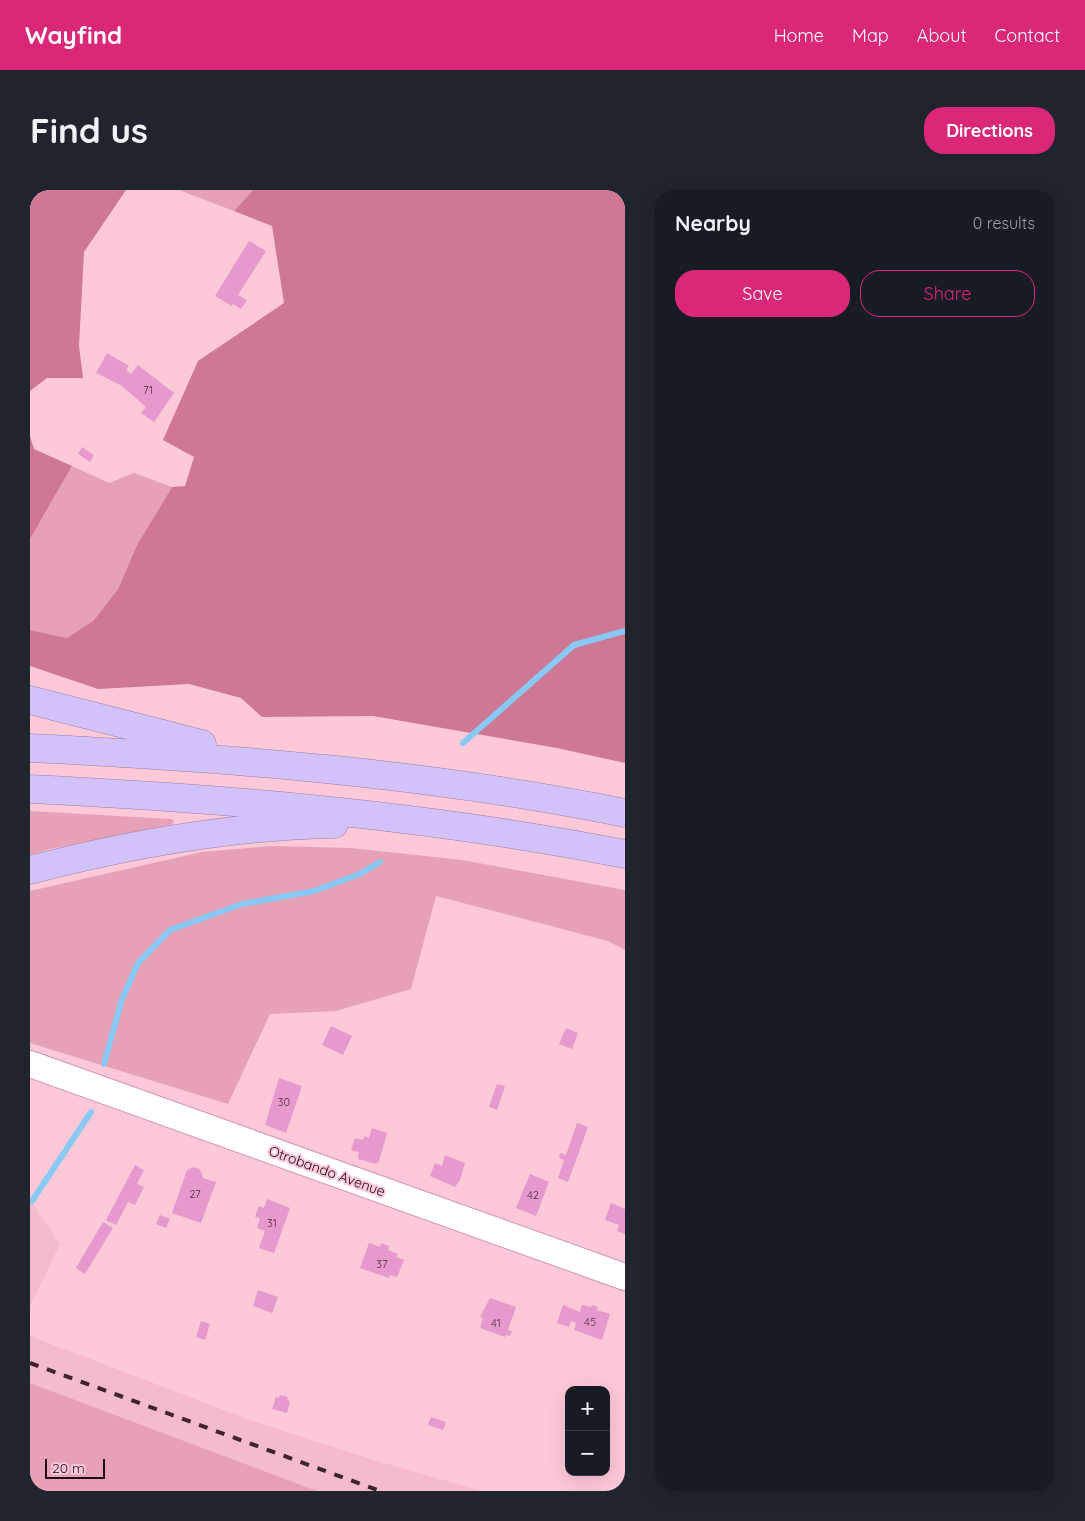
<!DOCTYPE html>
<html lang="en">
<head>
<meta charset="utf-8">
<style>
	:root { --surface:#171b24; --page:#20242c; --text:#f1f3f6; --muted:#9ea1a6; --line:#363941; --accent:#db2777 }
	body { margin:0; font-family:Quicksand,sans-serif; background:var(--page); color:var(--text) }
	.controls { position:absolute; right:15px; bottom:15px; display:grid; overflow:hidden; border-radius:10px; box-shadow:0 5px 20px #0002 }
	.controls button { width:45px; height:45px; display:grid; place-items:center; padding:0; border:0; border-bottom:1px solid var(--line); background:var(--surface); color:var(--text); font:25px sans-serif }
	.scale { position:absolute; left:15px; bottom:12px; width:60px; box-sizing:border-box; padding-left:5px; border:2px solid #210a12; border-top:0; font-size:14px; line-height:18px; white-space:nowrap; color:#210a12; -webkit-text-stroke:4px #fdc8d8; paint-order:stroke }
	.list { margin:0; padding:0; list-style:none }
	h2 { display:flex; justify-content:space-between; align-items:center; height:65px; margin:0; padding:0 20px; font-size:21px }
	h2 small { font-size:16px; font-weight:400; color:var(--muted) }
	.actions { display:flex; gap:10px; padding:15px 20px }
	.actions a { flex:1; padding:11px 0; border:1px solid var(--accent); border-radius:20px; text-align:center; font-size:18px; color:var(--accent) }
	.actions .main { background:var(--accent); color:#fff }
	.map { position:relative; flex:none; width:595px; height:1301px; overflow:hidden; border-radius:20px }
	header { display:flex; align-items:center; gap:30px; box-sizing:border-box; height:70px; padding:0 25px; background:var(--accent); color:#fff }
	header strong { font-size:24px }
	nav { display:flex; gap:28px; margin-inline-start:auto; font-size:18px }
	.intro { display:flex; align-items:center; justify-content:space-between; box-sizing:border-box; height:120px; padding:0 30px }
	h1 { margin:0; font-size:35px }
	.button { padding:12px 22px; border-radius:20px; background:var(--accent); color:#fff; font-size:18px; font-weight:700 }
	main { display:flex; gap:30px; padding:0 30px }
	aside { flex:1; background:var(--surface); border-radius:20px; box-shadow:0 5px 20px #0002 }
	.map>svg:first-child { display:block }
</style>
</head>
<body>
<header>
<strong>Wayfind</strong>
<nav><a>Home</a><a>Map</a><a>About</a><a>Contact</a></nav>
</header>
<div class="intro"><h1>Find us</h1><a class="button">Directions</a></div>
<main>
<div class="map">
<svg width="595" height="1301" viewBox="0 0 595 1301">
	<rect width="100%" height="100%" fill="#fdc8d8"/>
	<path fill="#f5bacc" d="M0,1010L30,1054L0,1116Z
		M0,1146L220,1230L340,1269L452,1301H287L0,1193Z"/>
	<path fill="#e6a1b6" d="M149,0H223L204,21Z
		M42,276L79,293L104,283L142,297L107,355L88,399L64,430L37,448L0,440V349Z
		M0,621L140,629L144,630L142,635L20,659L0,665Z
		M241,656L321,658L432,670L595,700V760L578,751L406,706L381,799L306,821L240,824L198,914L0,853V701L172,662Z
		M0,1193L287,1301H0Z"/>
	<path fill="#ce7895" d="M0,0H96L54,62L49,156L53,188H17L0,201Z
		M223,0H595V573L527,558L343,526L232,527L211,508L159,494L68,499L0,476V440L37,448L64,430L88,399L107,355L142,297L155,296L164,267L133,250L168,171L254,113L242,36L204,21Z
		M0,246L4,259L42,276L0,349Z"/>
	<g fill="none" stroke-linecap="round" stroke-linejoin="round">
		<path stroke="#89c9f4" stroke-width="6" d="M433,553L544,455L595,441
			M74,874L92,809L108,773L140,740L212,714L284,701L330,684L350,672
			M2,1011L61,922"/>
	</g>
	<path fill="#e599cd" d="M219,51L236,61L208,105L217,110L211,119L203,114L202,116L185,106Z
		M77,163L99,176L96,180L101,184L108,175L144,203L124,232L111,223L116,217L92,196L66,183Z
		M52,257L64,265L60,272L48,264Z
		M301,836L322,846L313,865L292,855Z
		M536,838L548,843L542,859L529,854Z
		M249,888L272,896L256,943L235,935Z
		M467,894L475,896L467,920L459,917Z
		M547,933L558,937L538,992L528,988L534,970L529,968L530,963L536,965Z
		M342,938L357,943L349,971L346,974L328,969L329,962L321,960L325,948L333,950L334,946L339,948Z
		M415,965L435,973L430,990L425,997L400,986L405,973L412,976Z
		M105,975L114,980L107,994L114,997L105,1015L98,1012L86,1035L76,1030Z
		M164,977L170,979L173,988L186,992L171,1033L142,1023L157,980Z
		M500,984L519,992L506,1026L486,1018Z
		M237,1009L260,1018L244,1063L229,1058L235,1041L227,1038L230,1028L225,1027L229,1016L234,1018Z
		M581,1013L595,1019V1044L587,1041L589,1035L575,1030Z
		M130,1025L140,1029L136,1038L126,1034Z
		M73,1032L83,1038L55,1084L46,1078Z
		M339,1053L350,1057L351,1053L359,1056L358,1060L368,1064L366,1067L374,1070L367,1087L360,1085L359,1088L330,1078Z
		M228,1100L248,1107L242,1123L223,1116Z
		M460,1108L486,1117L478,1140L482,1141L480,1146L476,1145L475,1147L450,1138L453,1128L450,1127Z
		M533,1115L550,1122L552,1115L561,1117L562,1115L568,1117L567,1120L580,1124L572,1150L544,1140L546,1133L541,1131L539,1137L527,1133Z
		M171,1131L180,1134L175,1150L166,1147Z
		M250,1205L258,1207L257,1210L260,1211L257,1223L242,1219L246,1207L249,1208Z
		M401,1227L416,1232L413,1240L398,1235Z"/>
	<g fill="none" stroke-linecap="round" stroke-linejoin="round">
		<defs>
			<path id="tertiary" d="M0,874L595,1087"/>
			<path id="motorway" d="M0,510L172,554
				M0,558C200,568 398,583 595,623
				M0,599C203,609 395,625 595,664
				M0,680C100,654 200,636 304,634"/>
		</defs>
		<use href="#tertiary" stroke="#d395a8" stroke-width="28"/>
		<use href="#motorway" stroke="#9581a8" stroke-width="29"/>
		<use href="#tertiary" stroke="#fff" stroke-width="26"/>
		<use href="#motorway" stroke="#d3c1f9" stroke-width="28"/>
		<path stroke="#3f242d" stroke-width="4" stroke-dasharray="9 9" stroke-linecap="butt" d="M0,1173L350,1301"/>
	</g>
	<g text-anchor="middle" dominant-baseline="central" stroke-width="4" stroke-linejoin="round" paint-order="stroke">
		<g font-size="11" fill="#522e41">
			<text x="118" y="200">71</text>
			<text x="254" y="912">30</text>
			<text x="165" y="1004">27</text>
			<text x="503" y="1005">42</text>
			<text x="242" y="1033">31</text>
			<text x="352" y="1074">37</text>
			<text x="560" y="1132">45</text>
			<text x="466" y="1133">41</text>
		</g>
		<g font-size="14" fill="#210a12" stroke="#fdc8d8">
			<text transform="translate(297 981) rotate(20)">Otrobando Avenue</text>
		</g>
	</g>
</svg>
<div class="controls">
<button>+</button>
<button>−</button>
</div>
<div class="scale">20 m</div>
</div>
<aside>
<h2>Nearby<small>0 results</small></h2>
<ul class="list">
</ul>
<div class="actions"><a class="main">Save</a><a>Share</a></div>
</aside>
</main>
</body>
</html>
